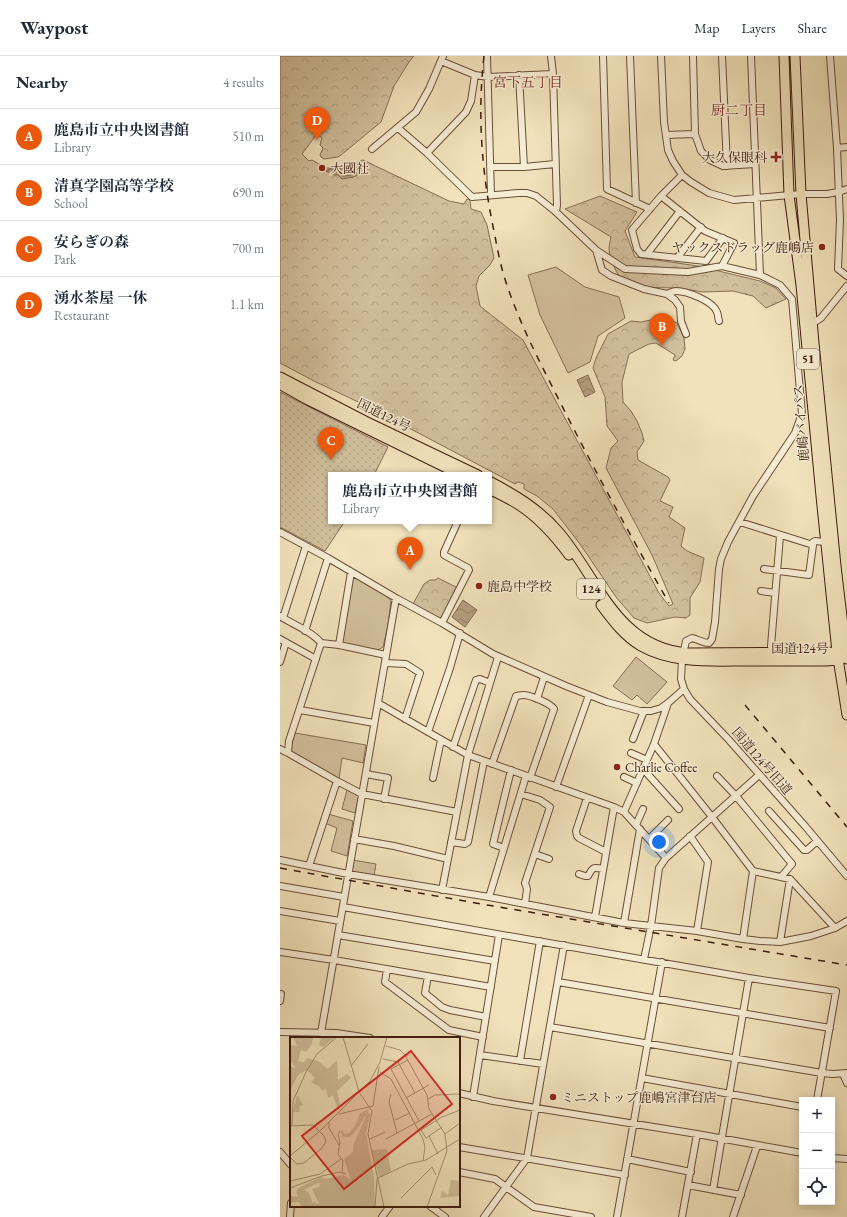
<!DOCTYPE html>
<html lang="en">
<head>
<meta charset="utf-8">
<style>
	:root { --surface:#fff; --page:#f2f2f3; --text:#1f2937; --muted:#747a83; --line:#e0e1e3; --accent:#ea580c }
	body { margin:0; font-family:"EB Garamond","Noto Serif JP",serif; background:var(--page); color:var(--text) }
	.controls { position:absolute; right:12px; bottom:12px; display:grid; overflow:hidden; border-radius:0px; box-shadow:0 2px 10px #0003 }
	.controls button { width:36px; height:36px; display:grid; place-items:center; padding:0; border:0; border-bottom:1px solid var(--line); background:var(--surface); color:var(--text); font:20px sans-serif }
	.you { position:absolute; left:379px; top:786px; width:14px; height:14px; margin:-10px; border:3px solid #fff; border-radius:50%; background:#1a73e8; box-shadow:0 0 0 6px #1a73e833 }
	.badge { display:grid; place-items:center; width:26px; height:26px; border-radius:50%; background:var(--accent); color:#fff; font-size:13px; font-weight:700 }
	.pin { position:absolute; translate:-50% -33px; filter:drop-shadow(0 1px 2px #0008) }
	.pin::after { content:''; position:absolute; top:21px; width:14px; height:12px; background:inherit; clip-path:polygon(0 0,100% 0,50% 100%) }
	.popup { position:absolute; left:48px; top:416px; width:164px; height:52px; box-sizing:border-box; display:grid; place-content:center; border-radius:0px; background:var(--surface); filter:drop-shadow(0 1px 3px #0005); font-size:13px; white-space:nowrap; color:var(--muted) }
	.popup b { font-size:15px; color:var(--text) }
	.popup::after { content:''; position:absolute; left:50%; top:100%; margin-left:-8px; border:8px solid transparent; border-top-color:var(--surface) }
	.list { margin:0; padding:0; list-style:none }
	h2 { display:flex; justify-content:space-between; align-items:center; height:52px; margin:0; padding:0 16px; font-size:17px }
	h2 small { font-size:13px; font-weight:400; color:var(--muted) }
	.list li { display:grid; grid-template-columns:26px 1fr auto; gap:12px; align-items:center; box-sizing:border-box; height:56px; padding:0 16px; border-top:1px solid var(--line) }
	.list b { display:block; font-size:15px; white-space:nowrap }
	.list p { margin:0; font-size:13px; white-space:nowrap; color:var(--muted) }
	.list em { font-size:13px; font-style:normal; color:var(--muted) }
	.icon { flex:none; width:22px; height:22px; fill:none; stroke:currentColor; stroke-width:2; stroke-linecap:round; stroke-linejoin:round }
	.map { position:relative; flex:none; width:567px; height:1161px; overflow:hidden }
	header { display:flex; align-items:center; gap:24px; box-sizing:border-box; height:56px; padding:0 20px; background:var(--surface); border-bottom:1px solid var(--line) }
	header strong { font-size:19px }
	nav { display:flex; gap:22px; margin-inline-start:auto; font-size:14px }
	main { display:flex }
	aside { flex:1; background:var(--surface) }
	.map>svg:first-child { display:block }
</style>
</head>
<body>
<header>
<strong>Waypost</strong>
<nav><a>Map</a><a>Layers</a><a>Share</a></nav>
</header>
<main>
<aside>
<h2>Nearby<small>4 results</small></h2>
<ul class="list">
<li><span class="badge">A</span><div><b>鹿島市立中央図書館</b><p>Library</p></div><em>510 m</em></li>
<li><span class="badge">B</span><div><b>清真学園高等学校</b><p>School</p></div><em>690 m</em></li>
<li><span class="badge">C</span><div><b>安らぎの森</b><p>Park</p></div><em>700 m</em></li>
<li><span class="badge">D</span><div><b>湧水茶屋 一休</b><p>Restaurant</p></div><em>1.1 km</em></li>
</ul>
</aside>
<div class="map">
<svg width="567" height="1161" viewBox="0 0 567 1161">
	<defs>
		<pattern id="forest-crowns" width="20" height="18" patternUnits="userSpaceOnUse"><rect width="20" height="18" fill="#d2c09d"/><path d="M2 6a3 3 0 1 1 6 0M12 15a3 3 0 1 1 6 0" fill="none" stroke="#b5a486"/></pattern>
		<pattern id="park-dots" width="8" height="8" patternUnits="userSpaceOnUse"><rect width="8" height="8" fill="#d2c09d"/><path d="M2 2h.1M6 6h.1" fill="none" stroke="#b5a486" stroke-width="1.8" stroke-linecap="round"/></pattern>
		<pattern id="water-waves" width="16" height="10" patternUnits="userSpaceOnUse"><rect width="16" height="10" fill="#b49f80"/><path d="M0 5q4-4 8 0t8 0" fill="none" stroke="#948167"/></pattern>
	</defs>
	<rect width="100%" height="100%" fill="#f1e2bb"/>
	<filter id="stains"><feTurbulence type="fractalNoise" baseFrequency=".005" numOctaves="4"/><feColorMatrix values="0 0 0 0 .2 0 0 0 0 .09 0 0 0 0 .02 0 0 0 .5 -.17"/></filter>
	<radialGradient id="worn" r=".72"><stop offset=".6" stop-color="#630" stop-opacity="0"/><stop offset="1" stop-color="#630" stop-opacity=".3"/></radialGradient>
	<path fill="#d2c09d" stroke="#886e55" d="M276,211L305,231L339,241L345,262L318,280L310,306L288,317L260,259L248,219Z
		M72,519L107,540L111,545L108,569L103,591L98,594L61,588Z
		M356,601L387,626L367,648L357,639L352,644L333,630Z
		M15,677L86,689L83,707L62,702L59,723L10,695Z
		M67,734L79,739L75,757L62,753Z
		M48,758L73,765L67,800L51,795L57,772L45,767Z
		M73,804L96,808L94,820L72,817L71,814Z"/>
	<path fill="url(#forest-crowns)" stroke="#886e55" d="M0,0H134L129,6L114,30L101,66L61,99L58,101L44,103L41,101L40,99L43,92L40,89L42,82L38,79H36L22,98L29,105L32,104L46,112H65L83,104L169,145L184,148L187,143L190,144L191,153L201,156L207,169L214,202L210,209L199,220L196,230L200,250L243,284L379,537L389,550L393,548L372,499L326,412L331,392L338,385L327,370L325,341L313,312L316,302L328,278L351,265L361,266L385,261L397,267L404,282L405,293L402,300L396,305L393,304L395,299L376,287L369,288L349,298L342,326L343,346L351,355L357,365L362,377L364,385L357,396L358,404L388,421L390,424L380,445L393,451L389,461L405,472L401,490L407,495L424,502L420,526L410,542V559L406,562L395,561L367,567L354,562L336,541L300,488L273,453L257,440L244,433V428L238,426L235,428L93,353L34,325L0,307Z
		M320,140L357,156L345,175L355,201L418,210L480,225L496,232L506,243L486,252L473,240L453,235L423,236L398,232L349,231C339,225 331,206 329,194C329,190 330,185 331,181L285,153Z
		M158,522L178,532L163,564L133,548L144,528L150,524H155Z"/>
	<path fill="url(#park-dots)" stroke="#886e55" d="M0,336L108,391L94,419H51V465H65L45,495L0,471Z"/>
	<path fill="url(#water-waves)" stroke="#846b52" d="M80,108L83,110L81,117L73,121L62,123L58,119H54L46,115L53,111L59,112L61,113L60,117L63,120L71,119L77,110Z
		M308,319L315,336L305,341L297,324Z
		M183,544L197,554L185,571L172,561Z"/>
	<g fill="none" stroke-linecap="round" stroke-linejoin="round">
		<defs>
			<path id="minor" d="M207,0L211,138
				M271,0L273,18L277,149L276,156
				M323,0L327,133L370,153
				M350,0L356,147
				M381,0L384,66L388,94L393,105L402,119L411,126L429,137L454,144L521,138H547L558,136L567,133
				M413,0L415,78L421,95L430,104L443,110L475,108
				M442,0L447,110
				M471,0L480,219
				M550,0L557,92L560,164L558,213L567,220
				M161,5L195,19L208,21L273,18
				M239,19L244,111
				M118,72L147,97L192,141L238,137H247L256,140L276,156L316,194L345,213L408,216L442,210L480,219L500,229L512,243L522,358L515,377L473,440L448,486L441,503L439,513L435,566L432,583L429,587C422,587 418,583 412,582L406,585L402,603L401,623L404,633L410,643L449,684L525,770L567,820
				M386,79L415,78
				M557,92L567,91
				M92,93L136,56L149,33L163,0
				M147,97L186,56L191,45L195,19
				M210,111H244L275,108
				M402,119L381,140L352,174L357,193L361,198L426,205L443,182
				M381,140L425,175L454,187L442,210
				M316,194L322,214L331,220L364,233L387,238L395,244L400,251L401,265L406,278
				M367,198L400,155
				M397,202L421,171
				M387,238C390,237 393,235 396,235C407,235 433,245 437,256C438,258 438,262 439,265
				M532,268L541,262L567,230
				M460,466L533,489L529,519L484,513
				M0,476L48,502L116,542L162,567L213,598L286,630L327,646L360,655H371L381,652L388,647L404,633
				M533,489V486L535,485L545,486
				M481,535L495,537
				M0,560C12,568 33,576 41,587L9,685L8,697L57,725L82,738L177,756
				M3,562L26,490
				M162,567L189,514L188,512L164,499V496L178,465
				M25,575L48,502
				M0,583L36,603
				M41,587L59,589L106,599
				M59,589L71,516
				M491,590L500,480
				M0,606L6,586
				M105,607L126,608L140,617L125,663
				M257,643L264,621
				M98,647L188,699L334,751L344,756L386,802
				M20,654L94,667
				M148,676L170,612L180,577
				M353,683L364,655
				M374,688L432,761L473,815L510,823L555,872
				M173,691L196,624L200,623L210,627L218,601
				M0,693L8,697
				M351,697L367,704
				M212,708L236,640C238,640 241,639 243,639C250,639 270,647 274,653L250,722
				M363,713L399,753
				M86,718L108,722L104,743
				M437,720L456,740L512,808L501,821
				M344,721L357,727
				M153,722L161,684
				M276,731L309,639
				M241,738L260,744L270,751L245,827L247,833L245,848
				M307,742L296,775L297,780L299,782L326,796
				M489,755L524,794H527L537,785
				M344,756L374,688L388,647
				M356,769L363,753
				M410,780L428,806L417,875
				M74,783L114,790L168,803
				M369,783L388,764
				M171,786L185,788L188,786L204,705
				M224,792L246,720
				M255,798L269,803
				M0,804L68,818L209,841L344,867L417,875L463,883L480,885L500,886L531,880L555,872L567,865
				M29,810L57,725
				M299,818L305,820H308C313,811 313,811 323,813
				M0,830L64,841
				M162,834L188,699L210,627
				M209,841L224,792L213,788L231,714
				M63,851L469,922L556,935L537,1044
				M0,855L60,865
				M315,861L334,751
				M344,867L360,773
				M58,879L215,905
				M463,883L473,815
				M500,886L510,823
				M0,896L54,904L211,931
				M364,903L371,870L379,812L386,802L479,719
				M107,913L105,926L169,974L203,981
				M148,920L145,937L162,951L170,954L206,961
				M278,926L550,972
				M0,945L1,938
				M270,971L542,1017L553,1018L567,1017
				M0,976L56,977L90,982
				M41,977L116,542
				M200,999L263,1008
				M240,1005L260,885
				M563,1018L567,1027
				M362,1022L522,1051
				M179,1037L213,1045L417,1078L522,1097
				M193,1041L219,879
				M179,1091L345,1119
				M0,1096L11,1109
				M552,1102L567,1103
				M347,1103L411,1116
				M179,1116L215,1123L254,1151L311,1161
				M408,1129L461,1139
				M433,1134L469,922
				M150,1150L165,1161
				M10,1161L11,1147
				M102,1161L110,1150
				M204,1161L247,1102L284,889
				M337,1161L382,906
				M402,1161L417,1078
				M453,1161L477,1090"/>
			<path id="highway" d="M504,0L509,139L521,229L541,440L557,596L567,659
				M515,0L521,138L534,287L556,510L567,603
				M0,321L85,365L198,419
				M3,330L28,344L181,419
				M209,425C234,438 259,453 278,475C318,521 336,592 408,597L557,596L562,599
				M209,433C219,438 230,443 239,449C259,462 275,480 289,499
				M321,549C333,565 344,580 361,590C393,608 431,605 466,605C493,605 519,605 546,605L558,604L564,602"/>
		</defs>
		<use href="#minor" stroke="#6a4e38" stroke-width="8"/>
		<use href="#highway" stroke="#3d1c0d" stroke-width="11"/>
		<use href="#minor" stroke="#f6ecd3" stroke-width="6"/>
		<use href="#highway" stroke="#f1e2bb" stroke-width="9"/>
		<path stroke="#3d1c0d" stroke-width="1.5" stroke-dasharray="7 7" stroke-linecap="butt" d="M204,0C197,61 202,120 215,180C218,197 222,216 228,232C242,273 262,310 281,348C315,415 351,481 389,547
			M465,649L567,771
			M0,812L201,848L567,909"/>
	</g>
	<g fill="#8f2418" stroke="#f6ecd3" stroke-width="1.5">
		<path d="M494 95h4v4h4v4h-4v4h-4v-4h-4v-4h4z"/>
		<circle cx="42" cy="112" r="4"/>
		<circle cx="542" cy="191" r="4"/>
		<circle cx="199" cy="530" r="4"/>
		<circle cx="337" cy="711" r="4"/>
		<circle cx="273" cy="1041" r="4"/>
	</g>
	<g text-anchor="middle" dominant-baseline="central" stroke-width="3" stroke-linejoin="round" paint-order="stroke">
		<g fill="#f6ecd3" stroke="#745a48" stroke-width="1">
			<rect x="517" y="293" width="22" height="20" rx="3"/>
			<rect x="297" y="523" width="28" height="20" rx="3"/>
		</g>
		<g font-size="12" font-weight="bold" fill="#3d1c0d">
			<text x="528" y="303">51</text>
			<text x="311" y="533">124</text>
		</g>
		<g font-size="13" fill="#3d1c0d" stroke="#f6ecd3" text-anchor="start">
			<text x="487" y="101" text-anchor="end">大久保眼科</text>
			<text x="50" y="112">大國社</text>
			<text x="534" y="191" text-anchor="end">ヤックスドラッグ鹿嶋店</text>
			<text x="207" y="530">鹿島中学校</text>
			<text x="345" y="711">Charlie Coffee</text>
			<text x="281" y="1041">ミニストップ鹿嶋宮津台店</text>
		</g>
		<g font-size="13" fill="#3d1c0d" stroke="#f6ecd3">
			<text transform="translate(104 359) rotate(26)">国道124号</text>
			<text transform="translate(521 367) rotate(-95)">鹿嶋バイパス</text>
			<text x="520" y="592">国道124号</text>
			<text transform="translate(482 705) rotate(49)">国道124号旧道</text>
		</g>
		<g font-size="14" fill="#7a1f14" stroke="#f6ecd3">
			<text x="248" y="26">宮下五丁目</text>
			<text x="459" y="54">厨二丁目</text>
		</g>
	</g>
	<g transform="translate(10 981)">
		<rect width="170" height="170" fill="#f1e2bb"/>
		<path d="M3,0H23L22,7L16,15L11,13L8,24L14,25L17,21L28,24L38,32L47,23L48,43L57,37L61,41L47,54L50,68L47,70L43,58L38,61L36,52L32,54L30,50L21,45L25,41L17,33L8,38L0,54V29L6,31L0,24V8L7,9ZM31,0L39,1L45,0L33,10L29,8ZM7,58L13,68L9,69L10,75H3ZM77,73L80,78L76,96L84,142L85,170H13L8,165L0,166V159L8,160L6,155L9,151L30,140L36,142L53,138L61,143L54,122L63,115V109L77,76L68,91L60,100H53L50,95L53,93L54,97L59,96L65,89L70,76ZM28,146L30,147L29,150L22,152L29,166L26,167L25,164L23,167L19,156L14,153ZM161,143L170,144V159L150,161L152,154L158,158Z" fill="#d2c09d" fill-rule="evenodd"/>
		<path d="M97,112L101,134L89,140L82,113Z" fill="#d2c09d"/>
		<path fill="none" stroke="#a99375" stroke-width="1" d="M53,0L69,55M96,9L110,13L115,18L137,58L139,72L155,97L157,114L137,170M93,22L108,25L125,56M118,23L101,32L129,84M61,29L78,7M90,35L101,42L133,102L135,110L133,124M69,55L82,74L78,97L94,170M101,57L99,65L107,96M116,61L139,48M138,62L145,58L170,57M49,77L83,69L89,30M105,83L120,76M39,86V91L49,108M0,89L23,88L34,99L36,104L32,111L14,126L7,127L0,120M2,89L3,64L17,33L27,17L47,0M152,90L136,101L131,93L152,80L170,73M50,94L48,97L50,105L48,117L53,124L52,136M155,97L170,86M139,99L148,117M80,102L95,95M96,102L142,77M0,119L30,94L80,44L90,25L97,0M88,141L118,127L136,123L170,102M0,144L30,137L51,122M0,151L32,139L49,135L56,137M111,161L142,130L146,138M85,170L87,142"/>
		<path fill="#d62828" fill-opacity="0.15" stroke="#d62828" stroke-width="2" d="M121,14L162,67L54,152L12,99Z"/>
		<rect width="170" height="170" fill="none" stroke="#3d1c0d" stroke-width="2"/>
	</g>
	<rect width="100%" height="100%" filter="url(#stains)"/>
	<rect width="100%" height="100%" fill="url(#worn)"/>
</svg>
<div class="controls">
<button>+</button>
<button>−</button>
<button><svg class="icon" aria-label="locate" viewBox="0 0 24 24"><circle cx="12" cy="12" r="6"/><path d="M12 2v4M12 18v4M2 12h4M18 12h4"/></svg></button>
</div>
<div class="you"></div>
<div class="pin badge" style="left:130px;top:514px">A</div>
<div class="popup"><b>鹿島市立中央図書館</b>Library</div>
<div class="pin badge" style="left:382px;top:290px">B</div>
<div class="pin badge" style="left:51px;top:404px">C</div>
<div class="pin badge" style="left:37px;top:84px">D</div>
</div>
</main>
</body>
</html>
